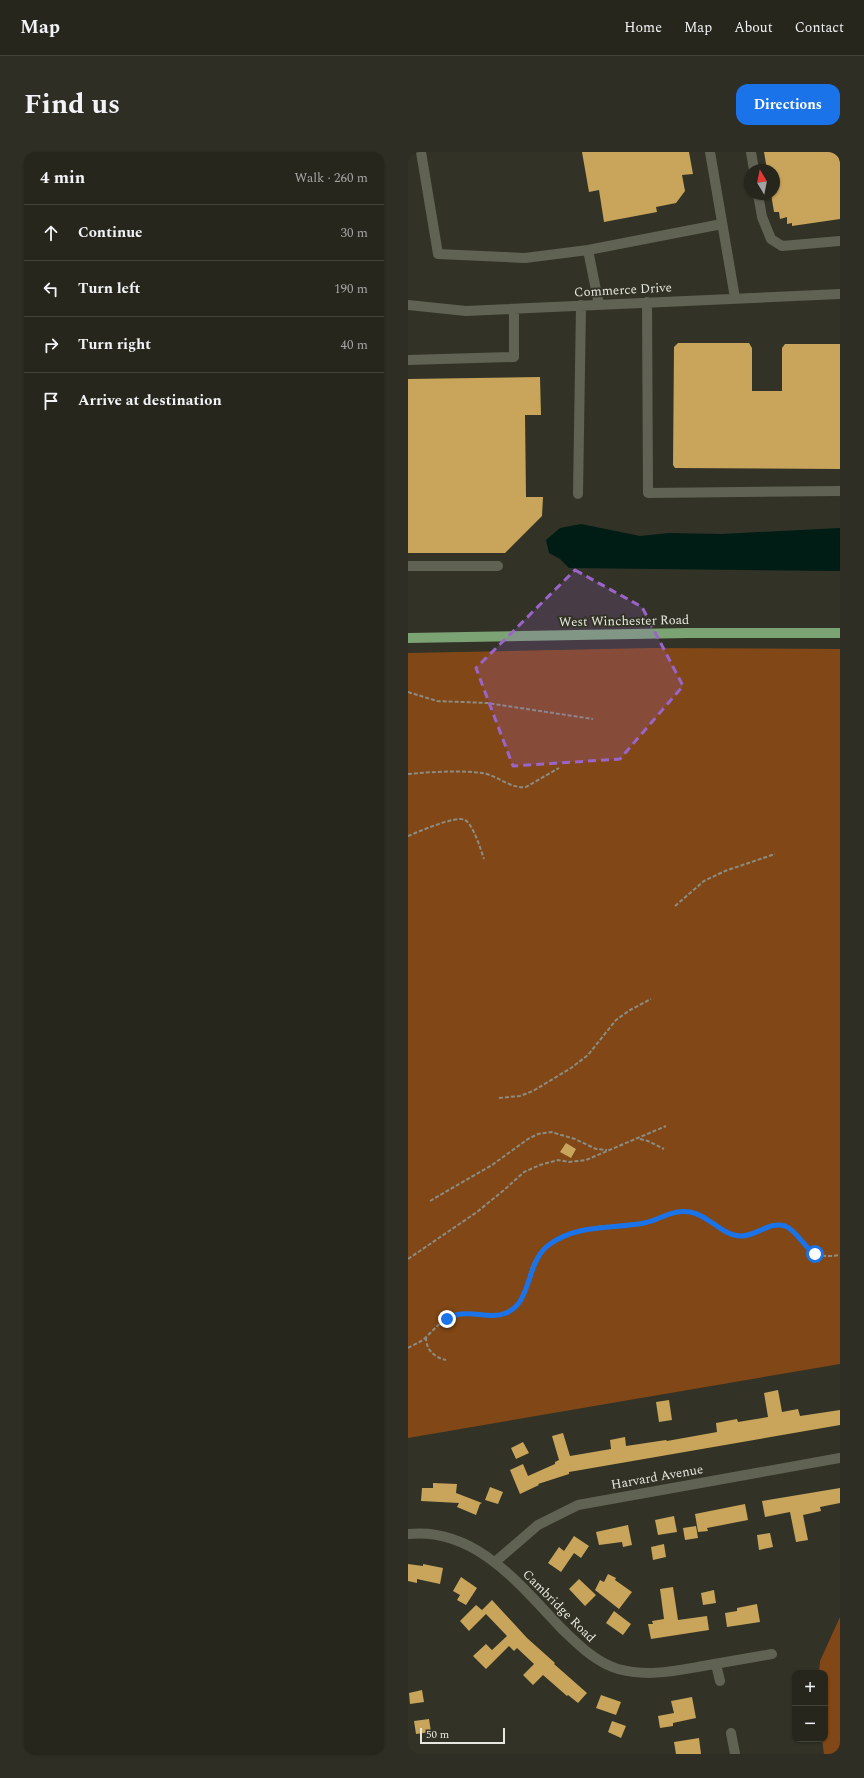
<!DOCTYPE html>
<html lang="en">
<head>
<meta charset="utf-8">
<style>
	:root { --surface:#26261c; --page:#2e2e25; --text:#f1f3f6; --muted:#a4a5a3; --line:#42433b; --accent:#1a73e8 }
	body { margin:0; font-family:Spectral,serif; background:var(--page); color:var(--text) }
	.controls { position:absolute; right:12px; bottom:12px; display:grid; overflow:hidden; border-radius:8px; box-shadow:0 1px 3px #0004 }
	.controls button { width:36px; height:36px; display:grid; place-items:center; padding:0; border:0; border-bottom:1px solid var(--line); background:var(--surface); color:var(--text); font:20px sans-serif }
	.compass { position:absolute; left:336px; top:12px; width:36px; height:36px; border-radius:50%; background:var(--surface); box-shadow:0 1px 3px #0004; rotate:350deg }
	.scale { position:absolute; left:12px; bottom:10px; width:85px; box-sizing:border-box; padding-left:4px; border:2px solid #e6e8df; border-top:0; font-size:11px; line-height:14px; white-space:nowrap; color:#e6e8df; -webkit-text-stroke:3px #323326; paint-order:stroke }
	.stop { position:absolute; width:12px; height:12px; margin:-9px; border:3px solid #1a73e8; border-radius:50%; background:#fff }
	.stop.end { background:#1a73e8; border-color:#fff; box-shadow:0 1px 4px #0008 }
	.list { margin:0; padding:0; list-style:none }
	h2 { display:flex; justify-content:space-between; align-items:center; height:52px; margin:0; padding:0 16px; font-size:17px }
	h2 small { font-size:13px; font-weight:400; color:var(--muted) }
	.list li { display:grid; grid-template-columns:26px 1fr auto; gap:12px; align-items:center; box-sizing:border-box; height:56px; padding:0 16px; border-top:1px solid var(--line) }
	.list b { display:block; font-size:15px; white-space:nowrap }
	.list em { font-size:13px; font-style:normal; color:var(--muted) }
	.icon { flex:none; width:22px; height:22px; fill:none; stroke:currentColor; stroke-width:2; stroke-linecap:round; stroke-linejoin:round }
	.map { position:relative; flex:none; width:432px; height:1602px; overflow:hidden; border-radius:12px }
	header { display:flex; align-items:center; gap:24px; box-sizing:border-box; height:56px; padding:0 20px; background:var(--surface); border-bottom:1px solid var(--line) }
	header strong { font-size:19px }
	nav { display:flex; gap:22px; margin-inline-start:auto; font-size:14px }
	.intro { display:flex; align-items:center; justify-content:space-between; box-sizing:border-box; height:96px; padding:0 24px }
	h1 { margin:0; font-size:28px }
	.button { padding:10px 18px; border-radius:12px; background:var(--accent); color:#fff; font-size:14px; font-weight:700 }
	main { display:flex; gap:24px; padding:0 24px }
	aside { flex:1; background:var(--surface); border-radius:12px; box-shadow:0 1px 3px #0004 }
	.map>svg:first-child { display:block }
</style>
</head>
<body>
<header>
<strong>Map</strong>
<nav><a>Home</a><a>Map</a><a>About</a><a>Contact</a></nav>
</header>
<div class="intro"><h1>Find us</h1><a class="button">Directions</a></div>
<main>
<aside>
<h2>4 min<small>Walk · 260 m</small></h2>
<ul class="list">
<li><svg class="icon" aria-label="ahead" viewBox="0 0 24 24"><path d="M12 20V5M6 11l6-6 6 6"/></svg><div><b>Continue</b></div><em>30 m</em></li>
<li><svg class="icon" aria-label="left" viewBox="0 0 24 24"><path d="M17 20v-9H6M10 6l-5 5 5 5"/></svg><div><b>Turn left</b></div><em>190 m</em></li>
<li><svg class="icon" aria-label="right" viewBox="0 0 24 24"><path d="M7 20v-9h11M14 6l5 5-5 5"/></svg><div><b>Turn right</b></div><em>40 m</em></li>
<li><svg class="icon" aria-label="arrive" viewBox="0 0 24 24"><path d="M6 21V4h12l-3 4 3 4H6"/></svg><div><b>Arrive at destination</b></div></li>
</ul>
</aside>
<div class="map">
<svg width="432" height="1602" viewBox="0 0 432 1602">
	<rect width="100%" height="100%" fill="#323326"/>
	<path fill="#814716" d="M244,496L432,497V1212L0,1286V501Z
		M432,1465V1602H416L414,1587H417V1521H411L412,1509Z"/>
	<path fill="#001d15" d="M173,372L232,384L261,381L313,382L432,376V419L161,416L152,407L141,401L138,388L152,376Z"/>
	<path fill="#c8a55b" d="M174,0H281L285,22L274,23L277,39L268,51L248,55L249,60L196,70L191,38L181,40Z
		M356,0H432V67L384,74V71L379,72V65L372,67L371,60H366L363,42H366V18H359Z
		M270,191H341L344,196V239H374V196L377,192H432V317L267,316L265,313L266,195Z
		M132,225L133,263H117L118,345H135L134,364L97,401H0V227Z
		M158,991L168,997L163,1006L152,1000Z
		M370,1238L374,1260L390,1257L392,1264L432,1258V1273L161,1320V1322L130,1332L131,1333L112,1342L102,1318L115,1312L120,1324L147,1312V1310L151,1308L144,1284L155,1281L162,1304L203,1297L202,1288L217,1285L218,1294L258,1288L259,1289L309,1280L308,1271L329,1267L330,1270L360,1265L356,1241Z
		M261,1248L264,1268L251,1270L248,1250Z
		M115,1290L121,1301L108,1307L103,1296Z
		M25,1331L49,1332L48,1341L74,1351L72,1352L68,1363L49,1355L51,1351L13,1349L14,1336H25Z
		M82,1335L95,1340L90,1352L77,1348Z
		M432,1336V1351L412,1355L413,1359L395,1363L400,1388L388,1390L382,1360L357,1365L354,1349Z
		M337,1352L340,1368L299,1376L300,1379L290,1380L287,1362Z
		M266,1364L269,1380L250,1383L247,1368Z
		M220,1373L224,1393L215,1395L214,1390L191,1393L188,1380Z
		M288,1374L290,1386L277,1388L275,1376Z
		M362,1381L365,1395L351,1398L349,1383Z
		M166,1384L181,1394L173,1406L166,1401L153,1420L140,1411L151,1395L156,1399Z
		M256,1392L258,1405L245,1408L243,1395Z
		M0,1412L15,1414V1412L35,1416L32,1432L9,1427V1431L0,1429Z
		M200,1422L208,1426L207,1428L224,1440L211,1457L187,1438L192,1428L196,1430Z
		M53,1425L69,1436L58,1453L49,1448L52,1443L45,1439Z
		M171,1427L188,1443L177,1454L161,1437Z
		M265,1435L270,1468L299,1464L301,1478L243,1487L240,1472H245L244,1469L256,1467L252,1437Z
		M306,1438L308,1451L295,1453L293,1441Z
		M84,1448L119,1486L147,1511L146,1512L179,1541L170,1551L160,1543L159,1544L135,1523L125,1533L115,1523L126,1512L109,1496L106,1499L101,1494L78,1517L65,1504L78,1492L84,1498L99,1484L78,1462L61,1479L52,1469L68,1453L74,1458Z
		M349,1452L352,1470L319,1475L317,1461L329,1459V1456Z
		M206,1459L223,1472L215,1483L198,1471Z
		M14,1538L16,1550L2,1552L1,1541Z
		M193,1543L213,1550L208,1563L188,1556Z
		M284,1545L288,1566L265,1571V1574L252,1576L250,1564L266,1561L263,1549Z
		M21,1567L23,1580L8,1582L6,1569Z
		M204,1569L218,1574L213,1586L200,1580Z
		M291,1586L293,1602H268L266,1590Z"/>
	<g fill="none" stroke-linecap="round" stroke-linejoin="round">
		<path stroke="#8b8d82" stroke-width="2" stroke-dasharray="4 2" stroke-linecap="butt" d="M0,540L29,549L79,551L185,567
			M0,622C24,620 50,618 74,621C89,623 102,637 118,635L151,616
			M0,684C10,680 48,663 57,668C65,672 73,698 76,707
			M267,754L296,729L317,719L367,702
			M91,946L112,944L125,939L163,916L180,903L208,868L222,858L243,847
			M232,987L240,989L256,997
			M22,1049L84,1013L120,987L130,982L143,980L167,987L188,997L199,998
			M0,1107L69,1060L96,1038L116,1020L132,1013L150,1008L161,1010L178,1008L258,974
			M18,1185C18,1198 26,1205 38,1208
			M0,1196C5,1193 11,1191 16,1187C26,1178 33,1168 46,1163C63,1158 84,1170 100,1160C122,1148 117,1121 130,1103C144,1084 176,1076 198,1074C211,1073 224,1074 237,1071C254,1067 261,1059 280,1060C298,1060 310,1079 326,1083C345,1088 358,1069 375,1073C399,1078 389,1110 432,1103"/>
		<path stroke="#606354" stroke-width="10" d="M13,0L30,102L117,106L180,98L191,153
			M302,0L327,146
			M343,0L346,18
			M350,42L354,65L363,87L374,94L432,89
			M180,98L314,72
			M239,150L240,341L432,339
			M0,153L58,159L432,142
			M0,208L106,205V157
			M170,342L173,153
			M0,414H90
			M0,1382C68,1375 112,1433 154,1477C171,1493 187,1510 210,1517C239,1525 266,1519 295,1514C318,1510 341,1506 364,1502
			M87,1410L130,1373L170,1353L432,1306
			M308,1512L312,1529
			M323,1581L327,1602"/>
		<path stroke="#7ba374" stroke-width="10" d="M0,486L279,481H432"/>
	</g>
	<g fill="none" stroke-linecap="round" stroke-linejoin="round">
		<path stroke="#1a73e8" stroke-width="5" d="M39,1167C43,1165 48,1162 53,1162C68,1160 84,1167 98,1161C125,1150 117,1109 142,1092C170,1072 204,1077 236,1071C252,1068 264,1057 282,1060C301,1063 314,1084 333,1084C349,1084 361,1069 377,1074C388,1078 396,1095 407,1102"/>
	</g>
	<path fill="#9b64c9" fill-opacity="0.2" stroke="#9b64c9" stroke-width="3" stroke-dasharray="8 5" stroke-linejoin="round" d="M167,418L234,455L275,534L212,607L105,614L68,516Z"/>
	<g text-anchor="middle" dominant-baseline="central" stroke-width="4" stroke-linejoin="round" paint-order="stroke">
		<g font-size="13" fill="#e6e8df" stroke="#323326">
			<text transform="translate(215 138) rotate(-3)">Commerce Drive</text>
			<text transform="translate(216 469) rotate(-1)">West Winchester Road</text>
			<text transform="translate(249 1325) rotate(-10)">Harvard Avenue</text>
			<text transform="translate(151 1454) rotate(45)">Cambridge Road</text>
		</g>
	</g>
</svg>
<div class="controls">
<button>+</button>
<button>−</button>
</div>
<svg class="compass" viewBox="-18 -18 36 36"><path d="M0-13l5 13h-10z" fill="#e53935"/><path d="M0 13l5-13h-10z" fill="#a4a5a3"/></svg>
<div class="scale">50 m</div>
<div class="stop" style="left:407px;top:1102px"></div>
<div class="stop end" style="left:39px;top:1167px"></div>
</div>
</main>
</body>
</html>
